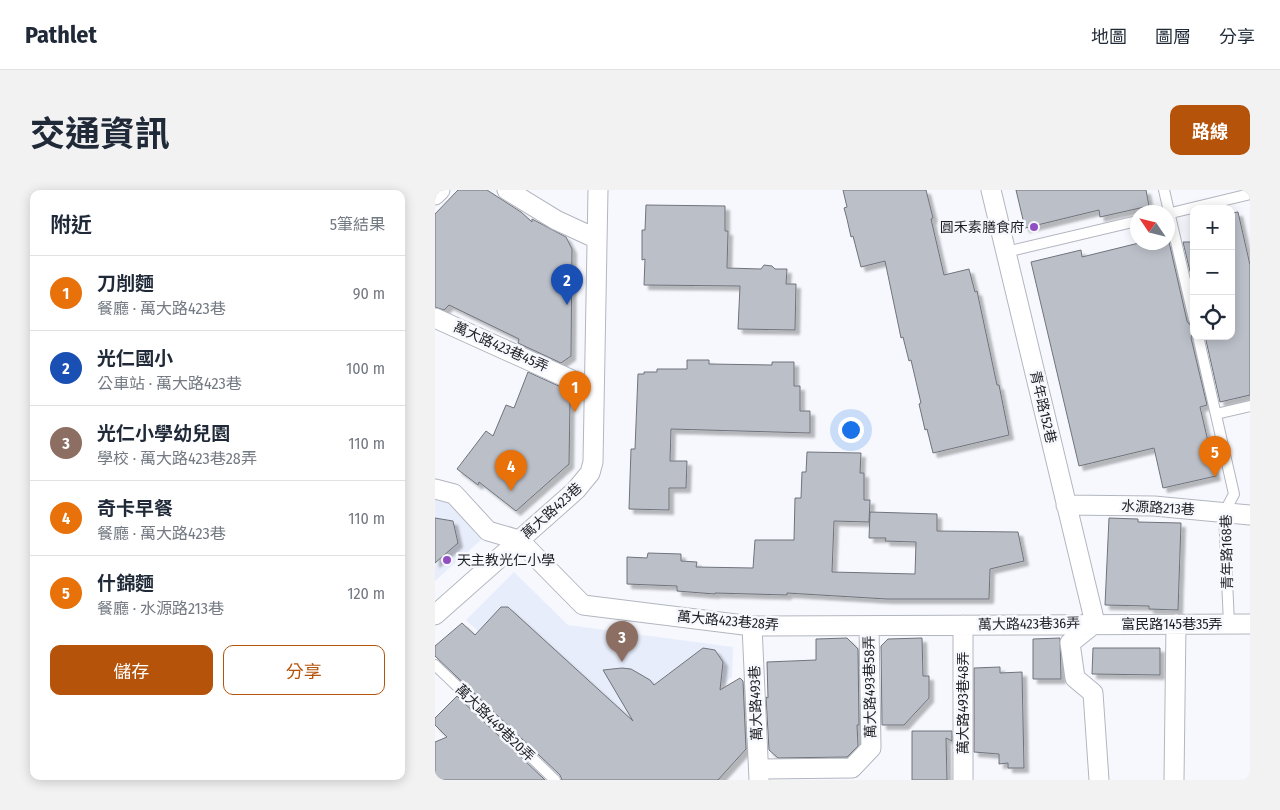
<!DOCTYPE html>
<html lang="zh-TW">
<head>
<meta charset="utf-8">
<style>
	:root { --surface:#fff; --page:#f2f2f3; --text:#1f2937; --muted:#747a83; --line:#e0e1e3; --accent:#b45309 }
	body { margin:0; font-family:"Fira Sans Condensed","Noto Sans TC",sans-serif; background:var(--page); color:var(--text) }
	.controls { position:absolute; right:15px; top:15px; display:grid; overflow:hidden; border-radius:10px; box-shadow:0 2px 12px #0003 }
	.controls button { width:45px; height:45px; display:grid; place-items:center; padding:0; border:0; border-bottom:1px solid var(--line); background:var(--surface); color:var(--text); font:25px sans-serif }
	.compass { position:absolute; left:695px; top:15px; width:45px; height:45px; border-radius:50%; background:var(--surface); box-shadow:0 2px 12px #0003; rotate:305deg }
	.you { position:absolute; left:415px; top:239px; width:18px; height:18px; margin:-12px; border:4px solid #fff; border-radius:50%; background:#1a73e8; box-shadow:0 0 0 8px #1a73e833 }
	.badge { display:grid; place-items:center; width:32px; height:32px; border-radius:50%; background:var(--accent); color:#fff; font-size:16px; font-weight:700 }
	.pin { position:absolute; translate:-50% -41px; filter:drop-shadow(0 1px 2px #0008) }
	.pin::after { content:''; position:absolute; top:26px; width:18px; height:15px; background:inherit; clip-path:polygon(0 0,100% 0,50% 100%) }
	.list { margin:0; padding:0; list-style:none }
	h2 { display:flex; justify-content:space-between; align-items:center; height:65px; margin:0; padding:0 20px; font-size:21px }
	h2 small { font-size:16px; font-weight:400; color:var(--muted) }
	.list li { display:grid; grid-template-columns:32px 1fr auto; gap:15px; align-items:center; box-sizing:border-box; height:75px; padding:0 20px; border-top:1px solid var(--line) }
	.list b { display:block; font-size:19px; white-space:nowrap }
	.list p { margin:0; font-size:16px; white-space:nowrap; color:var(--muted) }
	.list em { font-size:16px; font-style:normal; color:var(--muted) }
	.actions { display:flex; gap:10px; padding:15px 20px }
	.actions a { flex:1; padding:11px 0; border:1px solid var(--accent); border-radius:10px; text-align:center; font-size:18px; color:var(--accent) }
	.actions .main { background:var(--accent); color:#fff }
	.icon { flex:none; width:28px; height:28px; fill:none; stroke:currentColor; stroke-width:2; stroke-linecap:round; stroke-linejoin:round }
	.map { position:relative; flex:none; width:815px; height:590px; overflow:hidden; border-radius:10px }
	header { display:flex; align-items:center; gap:30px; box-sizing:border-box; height:70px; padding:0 25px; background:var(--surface); border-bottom:1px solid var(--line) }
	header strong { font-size:24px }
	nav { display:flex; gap:28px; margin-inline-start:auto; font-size:18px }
	.intro { display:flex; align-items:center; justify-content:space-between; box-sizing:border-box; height:120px; padding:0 30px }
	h1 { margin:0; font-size:35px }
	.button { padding:12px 22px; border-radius:10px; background:var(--accent); color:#fff; font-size:18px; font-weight:700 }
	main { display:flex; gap:30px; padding:0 30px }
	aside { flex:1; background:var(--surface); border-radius:10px; box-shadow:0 2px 12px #0003 }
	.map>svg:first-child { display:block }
</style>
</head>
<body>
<header>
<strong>Pathlet</strong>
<nav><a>地圖</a><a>圖層</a><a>分享</a></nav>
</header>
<div class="intro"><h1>交通資訊</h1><a class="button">路線</a></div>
<main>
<aside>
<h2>附近<small>5筆結果</small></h2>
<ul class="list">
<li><span class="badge" style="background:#e8710a">1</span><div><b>刀削麵</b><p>餐廳 · 萬大路423巷</p></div><em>90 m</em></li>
<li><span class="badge" style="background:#1a4fb4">2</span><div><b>光仁國小</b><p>公車站 · 萬大路423巷</p></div><em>100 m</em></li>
<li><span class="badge" style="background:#8d6e63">3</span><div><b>光仁小學幼兒園</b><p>學校 · 萬大路423巷28弄</p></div><em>110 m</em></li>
<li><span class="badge" style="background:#e8710a">4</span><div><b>奇卡早餐</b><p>餐廳 · 萬大路423巷</p></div><em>110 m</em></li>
<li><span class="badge" style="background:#e8710a">5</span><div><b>什錦麵</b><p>餐廳 · 水源路213巷</p></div><em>120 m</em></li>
</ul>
<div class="actions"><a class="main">儲存</a><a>分享</a></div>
</aside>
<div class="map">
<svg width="815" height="590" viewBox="0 0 815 590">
	<defs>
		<filter id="shadow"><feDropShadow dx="4.5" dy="4.5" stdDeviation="1" flood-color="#0004"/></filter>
	</defs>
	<rect width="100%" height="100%" fill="#f6f8fe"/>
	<path fill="#e8edfb" d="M0,308L15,311L47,349L0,391Z
		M79,382L133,435L298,457L297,487L190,566L133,526L31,430Z"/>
	<path fill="#bbbfc8" stroke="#70737c" filter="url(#shadow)" d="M23,0H52L86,22L97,32V29L131,47L137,59L136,166L126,173L83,153L84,149L14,115L9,120L0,117V24Z
		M408,0H491L498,28L496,29L509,85L534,79L540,102L542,101L562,195H564L574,245L498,263L492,239L490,240L488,231L484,214L486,213L476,170L474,171L468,147L466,148L464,138L450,71L426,77L418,46L416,47L412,29L409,18L412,17Z
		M581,0H711L714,16L665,27L664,20L590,38Z
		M211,15L290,16V41H293L292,78L326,79L329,75L337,76L340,79H352L351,94H361L360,140L303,139L305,96L209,95L210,69L207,70V40H210Z
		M803,22L815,75V205L785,212L770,146H796V23Z
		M708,52H734L752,131L754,134L759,136L756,148L772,215L765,217L781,286L728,298L719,258L644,276L596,72L646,60L647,67Z
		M748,52H759V98Z
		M252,170H274V174L337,175V172H359V196H365V221H375V243L236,239L235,271H252L251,298H234V320L194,319L196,259H200L203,184H209V182H222V179H252Z
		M93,182L128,198L135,212L134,274L81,321L44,292L43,295L22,279L51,241L58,246L71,215L79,218Z
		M372,262L426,263L425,283H429V310H435L434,332L399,331L397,382L480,384L481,352L450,351L451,348H434L435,322L502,324V341L583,342L589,371L555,379L554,409H452L352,403V405L280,403V404L242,401V396L192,394V367L212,368L213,363L246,364V371L262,372L261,377L318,378L320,350H359L360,308H366L367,282H371Z
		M0,328L18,331L23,353L0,373Z
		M674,328L703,329V332L746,333L743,420L714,419V416L670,415Z
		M66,417H73L198,531L168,480L187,478L196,479L215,490L219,495L268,458L280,460L288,472L285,500L305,488L308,491L311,559L283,590H127L125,585L0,466V456L27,433L40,445Z
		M412,448L423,459L424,535H422L423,556L412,567L343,568L334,560L331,507L333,508L332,472L381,470V449Z
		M487,448L488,486H494V508L469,535H447L446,456L453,449Z
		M625,448L626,489H598V449Z
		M658,458H725V485L657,484Z
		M565,477V483L587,482L589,578H573V573L564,574V564L539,562V478Z
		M22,506L110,590H0V552L12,547L0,535V528Z
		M477,541H517V551L511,548L512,590H477Z"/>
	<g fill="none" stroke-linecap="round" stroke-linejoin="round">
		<defs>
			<path id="service" d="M729,0L759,129
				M732,24L815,4
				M571,62L702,31
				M763,146L799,304L789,323L794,434
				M781,224L815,216
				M0,475L120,590"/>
			<path id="minor" d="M72,0L121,30L162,49
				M556,0L660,433
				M0,5L5,0
				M0,128L159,200
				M0,299L19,304L53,341L84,350L148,415L317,436L815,434
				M631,315L719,316L815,325
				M0,425L141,300L155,283L158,272L163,0
				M660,433L635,453L640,488L658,503L664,590
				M317,436L324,590
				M324,579L417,578L436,558L434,436
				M528,590V435
				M739,590L741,434"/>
		</defs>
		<use href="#service" stroke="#b2b6bf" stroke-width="12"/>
		<use href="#minor" stroke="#b2b6bf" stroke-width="21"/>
		<use href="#service" stroke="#fff" stroke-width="10"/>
		<use href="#minor" stroke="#fff" stroke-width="19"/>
	</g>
	<g fill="#904ec2" stroke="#f6f8fe" stroke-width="2">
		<circle cx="599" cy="37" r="5"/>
		<circle cx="12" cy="370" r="5"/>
	</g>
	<g text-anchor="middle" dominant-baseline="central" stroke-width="5" stroke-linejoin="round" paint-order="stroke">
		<g font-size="14" fill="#1e1f23" stroke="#f6f8fe" text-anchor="end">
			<text x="589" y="37">圓禾素膳食府</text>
			<text x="22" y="370" text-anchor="start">天主教光仁小學</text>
		</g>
		<g font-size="14" fill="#1e1f23" stroke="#f6f8fe">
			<text transform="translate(66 157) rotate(24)">萬大路423巷45弄</text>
			<text transform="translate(608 217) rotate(77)">青年路152巷</text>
			<text transform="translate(723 318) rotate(3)">水源路213巷</text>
			<text transform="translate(117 321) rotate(-42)">萬大路423巷</text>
			<text transform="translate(792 362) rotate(-91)">青年路168巷</text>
			<text transform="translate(293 431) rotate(5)">萬大路423巷28弄</text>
			<text transform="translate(594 434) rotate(-1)">萬大路423巷36弄</text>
			<text x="737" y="434">富民路145巷35弄</text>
			<text transform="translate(435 497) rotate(-91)">萬大路493巷58弄</text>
			<text transform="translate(321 513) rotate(-92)">萬大路493巷</text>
			<text transform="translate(528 513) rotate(-90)">萬大路493巷48弄</text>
			<text transform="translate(60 533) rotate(44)">萬大路449巷20弄</text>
		</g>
	</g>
</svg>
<div class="controls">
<button>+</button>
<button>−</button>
<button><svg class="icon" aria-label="locate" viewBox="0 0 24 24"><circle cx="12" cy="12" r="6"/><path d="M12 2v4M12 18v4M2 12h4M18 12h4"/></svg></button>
</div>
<svg class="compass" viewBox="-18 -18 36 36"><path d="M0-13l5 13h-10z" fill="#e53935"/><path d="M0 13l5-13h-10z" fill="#747a83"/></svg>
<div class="you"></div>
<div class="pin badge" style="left:140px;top:222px;background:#e8710a">1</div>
<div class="pin badge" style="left:132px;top:115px;background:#1a4fb4">2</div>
<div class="pin badge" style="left:187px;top:472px;background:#8d6e63">3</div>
<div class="pin badge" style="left:76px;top:301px;background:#e8710a">4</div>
<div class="pin badge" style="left:780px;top:287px;background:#e8710a">5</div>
</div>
</main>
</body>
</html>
